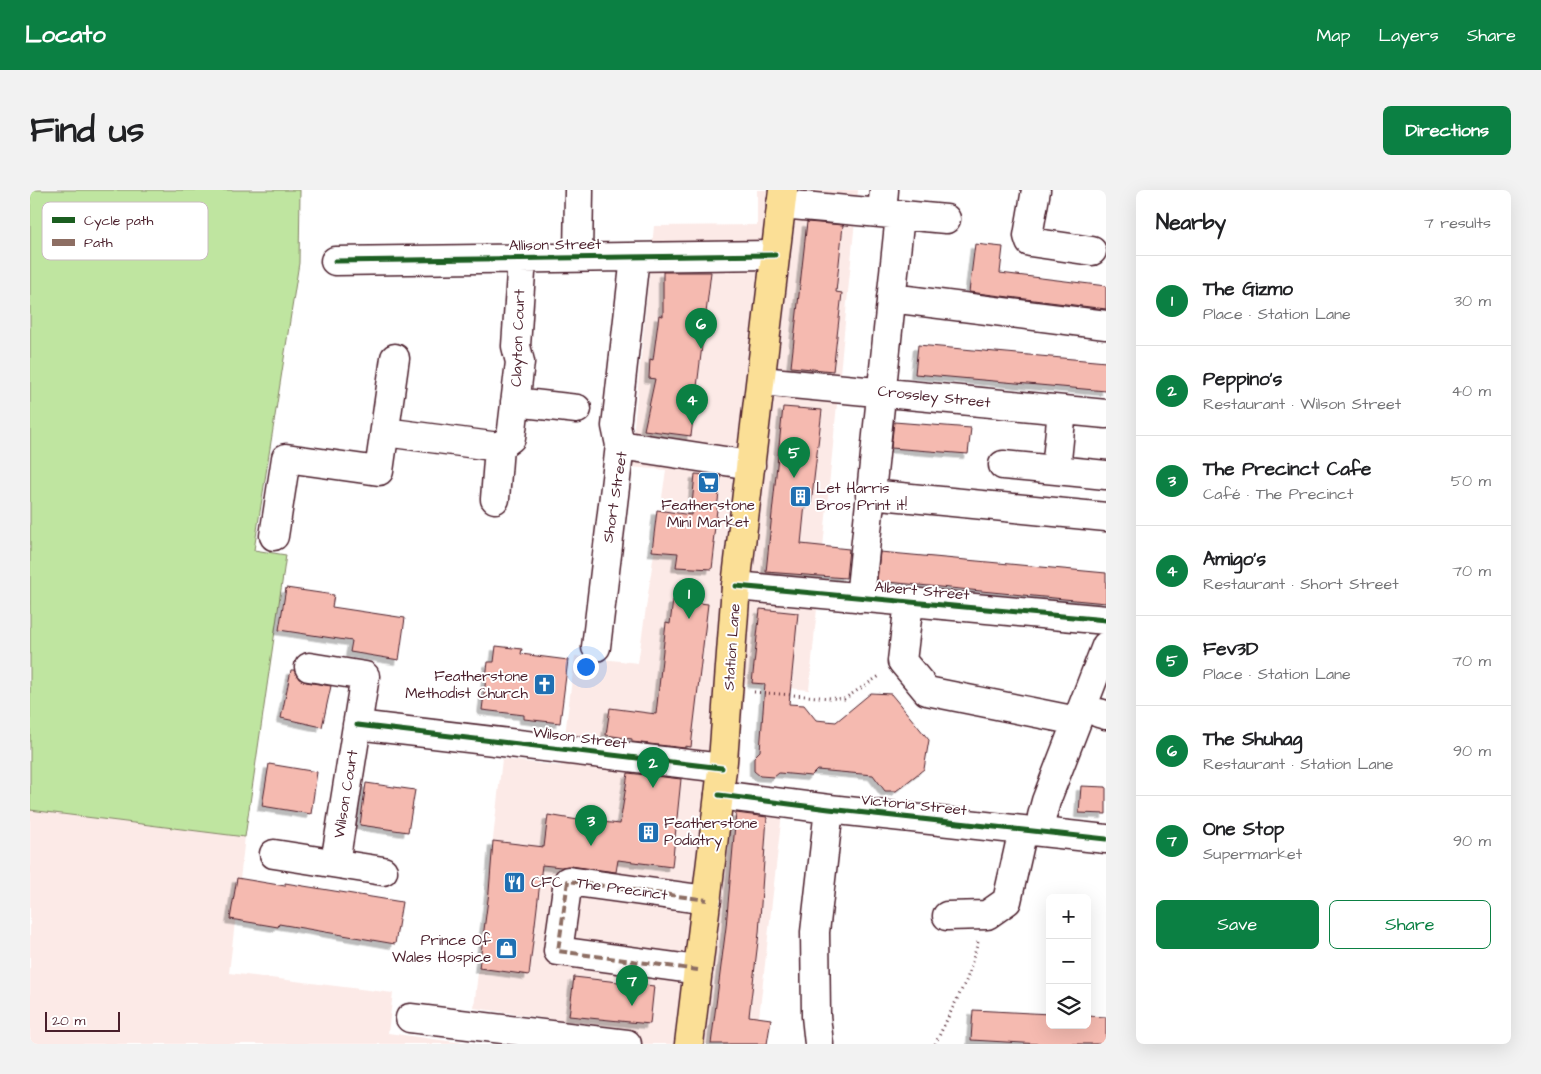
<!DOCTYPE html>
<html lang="en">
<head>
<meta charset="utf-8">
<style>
	:root { --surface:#fff; --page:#f2f2f2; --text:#202124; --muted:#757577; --line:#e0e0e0; --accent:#0b8043 }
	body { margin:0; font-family:"Architects Daughter",sans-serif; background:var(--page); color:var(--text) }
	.controls { position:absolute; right:15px; bottom:15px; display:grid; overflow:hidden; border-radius:8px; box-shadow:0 5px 20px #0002 }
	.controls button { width:45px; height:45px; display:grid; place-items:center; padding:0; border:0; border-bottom:1px solid var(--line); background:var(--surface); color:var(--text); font:25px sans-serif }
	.scale { position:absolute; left:15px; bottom:12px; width:75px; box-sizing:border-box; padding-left:5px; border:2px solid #4a1f2b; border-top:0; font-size:14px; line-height:18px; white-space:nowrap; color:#4a1f2b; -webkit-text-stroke:4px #fff; paint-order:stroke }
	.you { position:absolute; left:555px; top:476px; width:18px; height:18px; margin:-12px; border:4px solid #fff; border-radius:50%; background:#1a73e8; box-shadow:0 0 0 8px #1a73e833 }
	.badge { display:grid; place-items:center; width:32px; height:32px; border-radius:50%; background:var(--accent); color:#fff; font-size:16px; font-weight:700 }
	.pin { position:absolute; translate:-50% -41px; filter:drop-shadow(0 1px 2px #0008) }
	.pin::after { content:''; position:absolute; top:26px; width:18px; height:15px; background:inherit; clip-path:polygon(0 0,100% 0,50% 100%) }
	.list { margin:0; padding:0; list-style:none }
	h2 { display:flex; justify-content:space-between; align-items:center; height:65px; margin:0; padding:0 20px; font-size:21px }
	h2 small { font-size:16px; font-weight:400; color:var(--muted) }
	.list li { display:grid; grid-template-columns:32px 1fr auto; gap:15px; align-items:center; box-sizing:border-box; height:90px; padding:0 20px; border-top:1px solid var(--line) }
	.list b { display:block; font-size:19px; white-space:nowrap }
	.list p { margin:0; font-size:16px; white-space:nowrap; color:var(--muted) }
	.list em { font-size:16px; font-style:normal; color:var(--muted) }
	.actions { display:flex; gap:10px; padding:15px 20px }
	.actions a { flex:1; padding:11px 0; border:1px solid var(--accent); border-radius:8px; text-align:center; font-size:18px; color:var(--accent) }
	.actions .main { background:var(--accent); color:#fff }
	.icon { flex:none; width:28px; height:28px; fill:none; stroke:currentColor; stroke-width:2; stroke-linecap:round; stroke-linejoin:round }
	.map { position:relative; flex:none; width:1076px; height:854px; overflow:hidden; border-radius:8px }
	header { display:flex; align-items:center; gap:30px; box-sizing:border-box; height:70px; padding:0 25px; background:var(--accent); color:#fff }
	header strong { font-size:24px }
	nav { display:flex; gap:28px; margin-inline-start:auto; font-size:18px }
	.intro { display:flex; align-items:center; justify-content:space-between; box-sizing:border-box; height:120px; padding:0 30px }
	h1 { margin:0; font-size:35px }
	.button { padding:12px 22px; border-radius:8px; background:var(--accent); color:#fff; font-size:18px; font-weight:700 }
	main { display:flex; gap:30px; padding:0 30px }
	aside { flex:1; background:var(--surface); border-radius:8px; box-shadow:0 5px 20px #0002 }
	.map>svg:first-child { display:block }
</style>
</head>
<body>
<header>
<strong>Locato</strong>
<nav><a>Map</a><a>Layers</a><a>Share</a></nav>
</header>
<div class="intro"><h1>Find us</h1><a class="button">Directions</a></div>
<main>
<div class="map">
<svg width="1076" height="854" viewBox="0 0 1076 854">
	<defs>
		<filter id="shadow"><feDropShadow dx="-4.5" dy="4.5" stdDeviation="0" flood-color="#0004"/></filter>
	</defs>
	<rect width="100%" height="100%" fill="#fff"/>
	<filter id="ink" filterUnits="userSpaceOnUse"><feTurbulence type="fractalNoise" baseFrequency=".02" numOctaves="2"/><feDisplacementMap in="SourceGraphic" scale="10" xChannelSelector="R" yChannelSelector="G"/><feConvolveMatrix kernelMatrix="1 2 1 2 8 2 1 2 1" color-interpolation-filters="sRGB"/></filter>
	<g filter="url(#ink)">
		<path fill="#fceae7" d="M727,0H828L779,500L715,494L706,616L752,623L726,854H587L589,839L444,818L472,569L531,576L545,466L608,473L636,280L600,277L624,36L727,35Z
			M0,620L215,647L199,783L363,803L358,843L441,854H0Z"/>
		<path fill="#bfe5a0" stroke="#848266" d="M0,0H270L269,73L224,360L256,365L215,647L0,620Z"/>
		<path fill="#f5bab0" stroke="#4a1f2b" filter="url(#shadow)" d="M777,32L813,35L806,102L812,103L803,181L761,177Z
			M945,54L973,57L970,83L1076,96V119L939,102Z
			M633,82H681L661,246L614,240L625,189L619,188L620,169L623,170L629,125L633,126Z
			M888,155L1076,172V201L885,184Z
			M753,217L792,220L781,315L775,314L771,354L819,359L816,388L736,382Z
			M864,232L941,238L938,264L861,258Z
			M665,284L691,286L683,353H685L682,379L646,377L648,363L622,361L627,320L661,325Z
			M850,362L1076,383V413L847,391Z
			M256,398L304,405L302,417L375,428L369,470L320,462L322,451L249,440Z
			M643,410L678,414L661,557L655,556V558L602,552V549L576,545L580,518L626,524L636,433L640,434Z
			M730,419L768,423L759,514L774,515L786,530L806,532L841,503L861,504L899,550L894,579L866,601H855L843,585L787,580L781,586L749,583L744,587L730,586L724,581V567L730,561L735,494L722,493Z
			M466,456L492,459L491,464L538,470L530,533L494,529V525L452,520L458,472H464Z
			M261,480H264L269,489L276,492L301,496L292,537L251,528Z
			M239,574L287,582L281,624L232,616Z
			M598,583L651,589L642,677L588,670L586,682L540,676L531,677L512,675L499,785L449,778L459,702L463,651L514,657L518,625L554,631V630L590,634Z
			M336,593L385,600L378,642L330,635Z
			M1051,596L1076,597V624L1049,623Z
			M706,623L737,627L729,743L719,826L741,829L737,854H681L696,737Z
			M207,688L255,696V693L372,712L365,754L249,734L248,737L200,729Z
			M544,787L624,796L620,834L539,826Z
			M943,820L1020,824V835H1057V826L1076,827V854H1010L941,850Z"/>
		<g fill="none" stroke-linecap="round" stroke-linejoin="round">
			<defs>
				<path id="minor" d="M1006,0L998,46L1000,52L1062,61
					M751,14L916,29
					M852,23L854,0
					M548,67L549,0
					M305,71L745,65
					M861,108L1076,135
					M731,191L1076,224
					M485,212L547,219
					M355,242L469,257L481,248L490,172L486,156L492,68
					M590,255L586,236L605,67
					M973,275L1026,280L1032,220
					M1026,280L1076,285
					M840,304L1076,327
					M465,309L469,257
					M244,346L256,268L349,281L365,168
					M706,396L1076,430
					M830,408L870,25
					M879,412L872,471L897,501L1047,531
					M566,457L590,255L721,275
					M279,477L335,486L305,673
					M1069,523L1076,525
					M327,535L692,578
					M689,605L799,619L1076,649
					M1011,642L1012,626L1016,611L1076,456
					M244,664L353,681
					M917,726L957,725L977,711L993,640
					M668,780L528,761L538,691L677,710
					M380,828L597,854
					M789,854L786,826L785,742L799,619"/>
				<path id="major" d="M659,854L693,571L706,396L753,0"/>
			</defs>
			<use href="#minor" stroke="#4a1f2b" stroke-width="31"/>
			<use href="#major" stroke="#4a1f2b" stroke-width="31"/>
			<path stroke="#4a1f2b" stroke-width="3" stroke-dasharray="1 4" stroke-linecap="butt" d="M724,502L814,509L851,485
				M905,854L937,789L948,752"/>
			<use href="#minor" stroke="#fff" stroke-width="28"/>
			<use href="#major" stroke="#fbdf96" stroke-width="28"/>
			<path stroke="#8d6e63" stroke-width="4" stroke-dasharray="8 4" stroke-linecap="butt" d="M668,780L528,761L538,691L677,710"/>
			<defs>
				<path id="cycleway" d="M305,71L745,65
					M706,396L1076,430
					M327,535L692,578
					M689,605L799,619L1076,649"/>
			</defs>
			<use href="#cycleway" stroke="#fff" stroke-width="8"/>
			<use href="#cycleway" stroke="#1b5e20" stroke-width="5"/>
		</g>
	</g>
	<defs>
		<symbol id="supermarket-square" viewBox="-11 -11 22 22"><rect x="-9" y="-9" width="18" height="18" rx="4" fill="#1f6fb2" stroke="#fff"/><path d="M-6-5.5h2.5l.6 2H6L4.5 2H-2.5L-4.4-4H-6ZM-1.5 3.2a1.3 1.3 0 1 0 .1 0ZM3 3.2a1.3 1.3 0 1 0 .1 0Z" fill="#fff"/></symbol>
		<symbol id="building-square" viewBox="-11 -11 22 22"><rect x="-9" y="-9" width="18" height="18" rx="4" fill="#1f6fb2" stroke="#fff"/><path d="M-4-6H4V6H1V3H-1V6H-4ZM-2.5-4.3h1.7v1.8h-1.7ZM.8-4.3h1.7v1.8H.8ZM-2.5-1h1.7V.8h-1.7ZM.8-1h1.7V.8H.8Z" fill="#fff"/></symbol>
		<symbol id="church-square" viewBox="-11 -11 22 22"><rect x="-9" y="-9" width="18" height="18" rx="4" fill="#1f6fb2" stroke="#fff"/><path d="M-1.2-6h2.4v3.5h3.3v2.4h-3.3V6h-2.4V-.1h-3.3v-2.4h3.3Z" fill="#fff"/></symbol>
		<symbol id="restaurant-square" viewBox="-11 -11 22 22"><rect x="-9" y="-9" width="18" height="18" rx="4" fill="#1f6fb2" stroke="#fff"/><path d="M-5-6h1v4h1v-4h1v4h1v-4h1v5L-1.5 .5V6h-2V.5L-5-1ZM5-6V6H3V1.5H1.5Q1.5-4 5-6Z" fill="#fff"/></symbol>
		<symbol id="shop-square" viewBox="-11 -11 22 22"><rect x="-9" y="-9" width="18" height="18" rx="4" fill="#1f6fb2" stroke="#fff"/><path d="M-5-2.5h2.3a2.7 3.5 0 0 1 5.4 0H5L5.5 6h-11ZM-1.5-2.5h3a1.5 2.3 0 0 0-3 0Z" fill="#fff"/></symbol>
	</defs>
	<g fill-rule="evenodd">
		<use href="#supermarket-square" x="666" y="280" width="25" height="25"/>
		<use href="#building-square" x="758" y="294" width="25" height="25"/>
		<use href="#church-square" x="502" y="482" width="25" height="25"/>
		<use href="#building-square" x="606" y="630" width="25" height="25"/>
		<use href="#restaurant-square" x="472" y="680" width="25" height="25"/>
		<use href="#shop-square" x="464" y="746" width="25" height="25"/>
	</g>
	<g text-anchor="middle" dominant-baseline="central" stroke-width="4" stroke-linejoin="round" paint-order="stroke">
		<g font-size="15" fill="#4a1f2b" stroke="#fff">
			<text transform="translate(525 55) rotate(-1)">Allison Street</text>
			<text transform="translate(488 148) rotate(-88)">Clayton Court</text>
			<text transform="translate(904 207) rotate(6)">Crossley Street</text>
			<text transform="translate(585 307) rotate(-81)">Short Street</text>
			<text transform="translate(892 401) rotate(5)">Albert Street</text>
			<text transform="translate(702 457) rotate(-86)">Station Lane</text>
			<text transform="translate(550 548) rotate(7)">Wilson Street</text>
			<text transform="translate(316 604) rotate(-81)">Wilson Court</text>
			<text transform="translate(884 615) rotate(6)">Victoria Street</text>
			<text transform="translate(592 699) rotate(8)">The Precinct</text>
		</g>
		<g font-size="15" fill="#4a1f2b" stroke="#fff" text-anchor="start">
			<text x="786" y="298">Let Harris<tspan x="786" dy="17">Bros Print it!</tspan></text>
			<text x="678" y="315" text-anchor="middle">Featherstone<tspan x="678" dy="17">Mini Market</tspan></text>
			<text x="498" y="486" text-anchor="end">Featherstone<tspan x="498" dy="17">Methodist Church</tspan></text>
			<text x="634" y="633">Featherstone<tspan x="634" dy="17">Podiatry</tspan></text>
			<text x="501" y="692">CFC</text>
			<text x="461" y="750" text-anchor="end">Prince Of<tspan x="461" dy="17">Wales Hospice</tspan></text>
		</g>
	</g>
	<rect x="12" y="12" width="166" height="58" rx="8" fill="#fff" stroke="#c9bcbf" stroke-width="1"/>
	<rect x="22" y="27" width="23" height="6" fill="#1b5e20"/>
	<rect x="22" y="49" width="23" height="7" fill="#8d6e63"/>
	<g font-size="14" fill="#4a1f2b">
		<text x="54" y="35">Cycle path</text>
		<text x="54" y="57">Path</text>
	</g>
</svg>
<div class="controls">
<button>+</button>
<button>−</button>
<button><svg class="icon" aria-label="layers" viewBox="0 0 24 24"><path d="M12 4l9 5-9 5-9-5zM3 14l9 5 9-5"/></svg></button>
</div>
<div class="scale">20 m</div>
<div class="you"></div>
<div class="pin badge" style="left:659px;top:429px">1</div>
<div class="pin badge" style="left:623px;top:598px">2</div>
<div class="pin badge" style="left:561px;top:656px">3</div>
<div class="pin badge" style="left:662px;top:235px">4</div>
<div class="pin badge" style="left:764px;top:288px">5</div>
<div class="pin badge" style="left:671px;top:159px">6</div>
<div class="pin badge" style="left:602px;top:816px">7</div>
</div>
<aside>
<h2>Nearby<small>7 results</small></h2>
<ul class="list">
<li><span class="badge">1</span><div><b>The Gizmo</b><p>Place · Station Lane</p></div><em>30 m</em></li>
<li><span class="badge">2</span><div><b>Peppino's</b><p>Restaurant · Wilson Street</p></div><em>40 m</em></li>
<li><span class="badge">3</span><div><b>The Precinct Cafe</b><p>Café · The Precinct</p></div><em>50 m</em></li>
<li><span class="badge">4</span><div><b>Amigo's</b><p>Restaurant · Short Street</p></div><em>70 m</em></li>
<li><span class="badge">5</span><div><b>Fev3D</b><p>Place · Station Lane</p></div><em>70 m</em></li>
<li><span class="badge">6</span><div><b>The Shuhag</b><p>Restaurant · Station Lane</p></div><em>90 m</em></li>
<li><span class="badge">7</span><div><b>One Stop</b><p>Supermarket</p></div><em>90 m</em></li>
</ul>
<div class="actions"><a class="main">Save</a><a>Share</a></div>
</aside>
</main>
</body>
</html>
